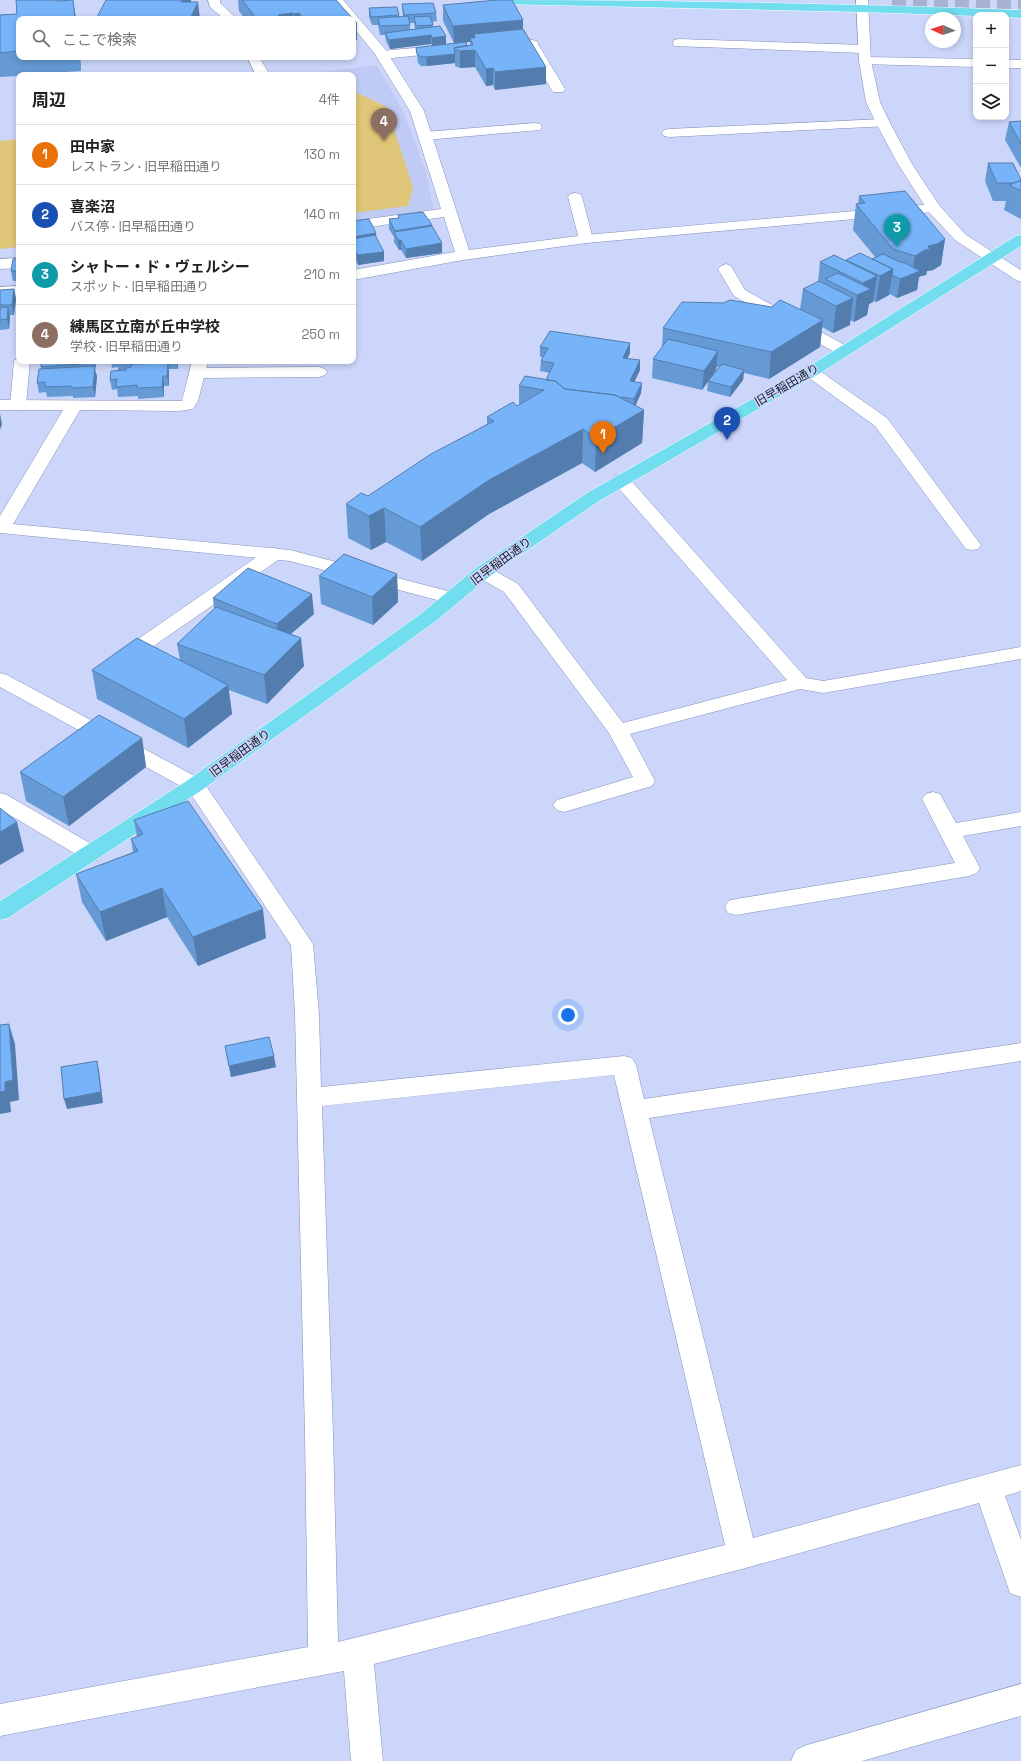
<!DOCTYPE html>
<html lang="ja">
<head>
<meta charset="utf-8">
<style>
	:root { --surface:#fff; --page:#f6f6f6; --text:#202124; --muted:#757577; --line:#e0e0e0; --accent:#db2777 }
	body { margin:0; font-family:"Space Grotesk","Noto Sans JP",sans-serif; background:var(--page); color:var(--text) }
	.controls { position:absolute; right:12px; top:12px; display:grid; overflow:hidden; border-radius:8px; box-shadow:0 2px 6px #0003 }
	.controls button { width:36px; height:36px; display:grid; place-items:center; padding:0; border:0; border-bottom:1px solid var(--line); background:var(--surface); color:var(--text); font:20px sans-serif }
	.compass { position:absolute; left:925px; top:12px; width:36px; height:36px; border-radius:50%; background:var(--surface); box-shadow:0 2px 6px #0003; rotate:273deg }
	.you { position:absolute; left:568px; top:1015px; width:14px; height:14px; margin:-10px; border:3px solid #fff; border-radius:50%; background:#1a73e8; box-shadow:0 0 0 6px #1a73e833 }
	.badge { display:grid; place-items:center; width:26px; height:26px; border-radius:50%; background:var(--accent); color:#fff; font-size:13px; font-weight:700 }
	.pin { position:absolute; translate:-50% -33px; filter:drop-shadow(0 1px 2px #0008) }
	.pin::after { content:''; position:absolute; top:21px; width:14px; height:12px; background:inherit; clip-path:polygon(0 0,100% 0,50% 100%) }
	.list { margin:0; padding:0; list-style:none }
	h2 { display:flex; justify-content:space-between; align-items:center; height:52px; margin:0; padding:0 16px; font-size:17px }
	h2 small { font-size:13px; font-weight:400; color:var(--muted) }
	.list li { display:grid; grid-template-columns:26px 1fr auto; gap:12px; align-items:center; box-sizing:border-box; height:60px; padding:0 16px; border-top:1px solid var(--line) }
	.list b { display:block; font-size:15px; white-space:nowrap }
	.list p { margin:0; font-size:13px; white-space:nowrap; color:var(--muted) }
	.list em { font-size:13px; font-style:normal; color:var(--muted) }
	.icon { flex:none; width:22px; height:22px; fill:none; stroke:currentColor; stroke-width:2; stroke-linecap:round; stroke-linejoin:round }
	.map { position:relative; flex:none; width:1021px; height:1761px; overflow:hidden }
	.search { position:absolute; background:var(--surface); box-shadow:0 2px 6px #0003; left:16px; top:16px; width:340px; height:44px; display:flex; align-items:center; gap:10px; box-sizing:border-box; padding:0 14px; border-radius:8px; color:var(--muted); font-size:15px }
	.panel { position:absolute; background:var(--surface); box-shadow:0 2px 6px #0003; left:16px; top:72px; width:340px; height:292px; border-radius:8px }
	.map>svg:first-child { display:block }
</style>
</head>
<body>
<div class="map">
<svg width="1021" height="1761" viewBox="0 0 1021 1761">
	<rect width="100%" height="100%" fill="#cbd6fa"/>
	<path fill="#c0cbf5" d="M377,65L403,111L426,171L434,211L353,221V75H296Z"/>
	<path fill="#dfc678" d="M353,91L387,107L413,188L408,206L353,213Z
		M19,139V247L0,249V141Z"/>
	<g fill="none" stroke-linecap="round" stroke-linejoin="round">
		<path stroke="#a7b1d1" stroke-width="14" stroke-dasharray="14 7" stroke-linecap="butt" d="M892,0L1021,4"/>
		<defs>
			<path id="service" d="M208,0H220V3L237,19H224L210,7Z
				M679,39L864,45L869,46L870,49L869,52L864,53L674,46L673,43L674,40Z
				M532,40L537,41L538,44L565,89L563,92H553L551,89L526,44L527,41Z
				M447,45L452,46L453,49L452,52L382,59L377,58L376,55L377,52L382,51Z
				M247,57H259L270,75H256Z
				M883,119L888,120L890,123L888,126L669,137L664,136L662,133L664,130L669,129Z
				M535,123L540,124L542,127L540,130L425,140L420,139L418,136L420,133L425,132Z
				M575,193L580,194L582,197L593,239L591,242L586,243L581,242L579,239L568,197L570,194Z
				M726,264L731,266L745,290L850,348L852,351L850,354L844,356L838,354L734,296L718,269L721,266Z
				M19,286V296L0,297V287Z
				M19,357V361H30L26,405L24,409L18,410L12,409L10,405L14,361Z
				M319,367L325,369L327,372L325,375L319,377L197,378L191,376L189,373L191,370L197,368Z
				M811,367L817,369L887,418L978,541L981,545L978,549L972,550L966,549L875,426L805,375L803,372L805,369Z
				M274,548L281,550L283,554L281,558L129,663L122,665L115,663L112,659L115,655L267,550Z
				M0,673L7,675L202,780L205,785L202,790L195,792L188,790L0,687Z
				M933,792L940,794L956,823L1021,812V826L963,836L980,868L977,873L969,876L736,915L728,913L725,907L728,901L736,899L955,863L922,799L926,794Z"/>
			<path id="minor" d="M331,0H343L385,49L424,111L469,250L586,235L933,204L938,205L940,208L938,211L933,212L586,243L463,260L353,280V270L455,252L444,217L353,229V221L441,209L410,111L375,54L353,27V19H346Z
				M865,57L976,59V67L860,64L859,61L860,58Z
				M1006,60H1021V68H1006Z
				M992,253L997,255L1021,270V282L1016,280L987,261L984,258L987,255Z
				M19,258V268L0,269V259Z
				M192,361H208L198,401L193,409L179,411L80,410L13,524L290,550L459,594L461,598L459,602L452,604L290,561L0,533V516L63,410H0V400L182,401Z
				M621,475L627,476L806,678L823,681L1021,647V659L823,693L800,689L630,734L655,781L652,786L564,812L557,810L553,805L557,800L633,777L609,733L504,592L476,576L474,572L476,568L483,566L490,568L518,584L623,723L787,680L615,484L612,480L615,476Z
				M195,778L202,780L313,944L319,1014L321,1087L624,1056L632,1058L636,1065L644,1099L1021,1043V1061L649,1118L753,1538L1021,1465V1491L1005,1496L1021,1540V1597L1010,1593L979,1503L742,1569L374,1664L383,1761H351L344,1671L0,1736V1704L308,1647L305,1434L295,1014L291,945L185,785L188,780ZM614,1075L725,1545L338,1642L333,1434L322,1106Z
				M0,793L7,795L100,849L103,854L100,859L92,862L84,859L0,809Z
				M1021,1684V1716L862,1761H791L796,1750L807,1745Z"/>
			<path id="tertiary" d="M856,0H868L871,61L880,102L890,123L912,164L939,205L965,234L997,255L1000,258L997,261L992,263L987,261L955,240L928,211L898,164L876,123L866,102L859,61Z"/>
			<path id="primary" d="M495,0C670,0 846,4 1021,10V18L1006,17V15L976,16L862,12L501,4L497,3Z
				M1021,235V246L817,375L599,501L490,576L436,621L202,790L8,918L0,920V901L188,780L422,613L476,568L587,493L805,369L1016,236Z"/>
		</defs>
		<use href="#service" stroke="#8490ba" stroke-width="1"/>
		<use href="#minor" stroke="#8490ba" stroke-width="1"/>
		<use href="#tertiary" stroke="#8490ba" stroke-width="1"/>
		<use href="#primary" stroke="#fff" stroke-width="1"/>
		<use href="#service" fill="#fff" fill-rule="evenodd"/>
		<use href="#minor" fill="#fff" fill-rule="evenodd"/>
		<use href="#tertiary" fill="#fff" fill-rule="evenodd"/>
		<use href="#primary" fill="#71ddee" fill-rule="evenodd"/>
	</g>
	<path fill="#659ad5" fill-rule="evenodd" d="M16,0H59V1L73,0L76,19H19V57H80L81,71L19,75V76L0,77V15L17,14Z
		M238,0H336L353,19H245L239,11Z
		M402,4L436,13L437,21L432,22L433,27L446,36V44L470,46V42L454,43L443,21V5L523,29L546,84L495,90L493,85L486,86L475,67L460,68L455,66V63L427,66H421L418,63L416,48L432,46L431,44L390,49L386,41L385,35H380L378,25H372L369,17V8L399,15V17H403ZM410,23H414L415,29L410,30Z
		M1021,121V168L1005,140L1009,122Z
		M988,163L1021,179V219L1004,210L1006,201H993L985,181Z
		M859,196L945,239L941,265L933,270L927,271L926,275L921,276L919,277L917,290L897,298L890,294L889,295L876,302L873,301V302L869,304L867,315L854,322L850,320V325L833,333L822,327L820,347L769,379L744,373L743,380L730,397L707,391L708,382L702,390L652,378L653,359L662,347L663,328L772,307L800,309L803,289L818,282L820,262L872,259L875,257L853,230L856,204H858ZM717,367H719L711,378L716,370Z
		M398,215L432,225L442,253L406,258L401,250H399L394,242V237L389,229V219L398,218Z
		M353,221L376,233V238L384,252V261L358,265L353,255Z
		M19,258V281H13L11,271Z
		M14,289L16,299L14,315H9L10,317L9,329L0,330V290Z
		M630,343V353L627,358L640,370L634,382L642,383L641,393L635,406L644,410L642,443L595,472L582,463L489,514L422,561L386,542L371,550L348,538L346,504L368,496L487,424V417L519,405V386L546,380L550,373L540,371L541,361L543,357H540V347Z
		M41,361H96L95,370L97,376L95,397L73,398V396L47,397L46,392L39,393L37,383L41,369Z
		M111,361H178V369H169V386H164V397L138,399V396L118,397L117,389L112,390L110,380L118,370V367L112,368Z
		M397,574L398,602L373,625L321,604L319,576Z
		M213,598L314,614L291,634L304,666L267,704L229,690L232,714L188,748L97,699L92,670L180,660L177,644L214,609Z
		M142,738L146,767L69,826L26,801L20,772Z
		M134,820L266,938L198,966L167,917L106,941L82,902L76,874L133,852L131,839L137,837Z
		M225,1046L276,1067L231,1077Z"/>
	<path fill="#537dae" d="M73,0L76,19H75Z
		M182,0H191L192,7L181,2Z
		M198,2L200,19H190Z
		M293,13V19H278V15Z
		M299,13L300,19H295L294,14Z
		M523,20V37L475,38L474,34V42L470,38V42L454,43L453,26Z
		M357,23V40L353,41V24Z
		M431,35V44L390,49L389,40Z
		M446,36V45L432,47V38Z
		M475,50V67L460,68V51Z
		M455,54V63L427,66L426,57Z
		M79,57H80L81,71Z
		M546,67V84L495,90V72Z
		M493,68V85L486,86V69Z
		M432,225V235H395V231Z
		M376,233L377,243L353,247V237Z
		M945,239L941,265L933,270L927,271L926,275L921,276L919,277L917,290L897,298L900,279L912,274L915,256L925,250L928,246Z
		M398,240H401V250H399Z
		M442,243V253L406,258V249Z
		M384,252V261L358,265L357,255Z
		M893,269L889,295L876,302L880,276Z
		M877,276L873,302L869,304L867,315L854,322L857,295L862,293L863,283Z
		M14,289L16,299L14,315L12,305Z
		M853,298L850,325L833,333L836,306Z
		M8,307L10,317L9,329L7,319Z
		M823,320L820,347L769,379L771,352Z
		M630,343V353L623,368V358Z
		M718,351L716,370L702,390L704,371Z
		M640,360V370L630,391V381Z
		M94,361H96L95,370L97,376L95,397L93,387L95,369Z
		M177,361H178V369Z
		M168,363L169,373V386L167,376Z
		M744,370L743,380L730,397L731,387Z
		M163,376L164,386V397L162,387Z
		M642,383L641,393L634,409V399Z
		M644,410L642,443L595,472L596,438Z
		M0,414L2,424L0,430Z
		M583,429L582,463L489,514L422,561L420,527L489,480Z
		M384,508L386,542L371,550L369,516Z
		M397,574L398,602L373,625L372,597Z
		M312,594L314,614L279,644L277,624Z
		M301,638L304,666L267,704L264,675Z
		M228,685L232,714L188,748L184,719Z
		M142,738L146,767L69,826L63,797Z
		M17,822L24,851L0,865V832Z
		M162,888L167,917L106,941L100,912Z
		M263,909L266,938L198,966L193,937Z
		M9,1024L15,1044L19,1100L10,1102L11,1112L0,1114V1092L5,1082Z
		M274,1056L276,1067L231,1077L229,1066Z
		M97,1061L99,1071L103,1103L67,1109L64,1099Z"/>
	<path fill="#76b3f8" stroke="#537dae" d="M16,0H57V1L73,0L75,19H19V51L0,53V15L17,14Z
		M106,0H182L181,2H198L190,19H96Z
		M242,0H336L353,19H304L299,13L294,14L293,13L278,15L282,19H257Z
		M497,0H512L523,20L453,26L443,5Z
		M433,3L436,13L404,15L402,4Z
		M397,7L399,15L371,17L369,8Z
		M408,16L410,25L380,26L378,18Z
		M430,16L433,25L416,26L414,17Z
		M353,19L357,23L353,24Z
		M440,26L446,36L432,38L431,35L389,40L385,33Z
		M523,29L546,67L495,72L493,68L486,69L475,50L460,51L455,49L454,48L457,47L473,45L470,38H475L474,34Z
		M466,42L467,46L454,48L455,54L426,57H421L417,54L416,48L421,47Z
		M1021,121V144L1009,122Z
		M988,163H1013L1021,180L1014,183H997Z
		M1021,180V191L1009,185Z
		M905,191L945,239L937,244L928,246L930,249L925,250L915,256L893,249L856,204L865,203L859,196Z
		M423,212L432,225L395,231L389,219L399,218L398,215Z
		M369,219L376,233L353,237V221Z
		M432,226L442,243L406,249L401,240H398L394,232Z
		M375,235L384,252L357,255L353,247V239Z
		M860,253L893,269L880,276L846,260Z
		M883,254L900,262L905,263L920,271L900,279L892,275L893,269L872,259Z
		M834,255L877,276L863,283L820,262Z
		M19,258V271H11L13,259Z
		M838,273L871,289L857,295L825,279Z
		M819,281L853,298L836,306L803,289Z
		M14,289L12,305H0V290Z
		M730,300L772,307L780,300L823,320L771,352L663,328L682,302L723,303Z
		M8,307L7,319L0,320V308Z
		M550,331L630,343L623,358L640,360L630,381L642,383L634,399L622,397V398L615,395L565,389L555,381L546,380L554,363L541,361L548,348L540,347Z
		M668,339L718,351L704,371L653,359Z
		M41,361H94V363L41,367Z
		M117,361H138L117,362Z
		M168,363L167,376H163L162,387L137,388V385L116,387L117,379L110,380L111,371L126,370V368L131,367V364Z
		M722,364L744,370L731,387L708,381Z
		M95,366L93,387L72,388L71,386L45,387V382L37,383L39,369Z
		M525,376L555,381L565,389L615,395L644,410L596,438L583,429L489,480L420,527L384,508L369,516L346,504L361,493L368,496L431,454L494,421L487,417L513,402L517,406L544,390L519,386Z
		M344,554L397,574L372,597L319,576Z
		M248,568L312,594L277,624L213,598Z
		M216,607L301,638L264,675L177,644Z
		M137,638L228,685L184,719L92,670Z
		M99,715L142,738L63,797L20,772Z
		M188,801L263,909L193,937L162,888L100,912L76,874L138,851L131,839L143,834L134,820Z
		M0,808L17,822L0,832Z
		M9,1024L13,1080L5,1082V1091L0,1092V1025Z
		M269,1037L274,1056L229,1066L225,1046Z
		M97,1061L101,1092L64,1099L61,1067Z"/>
	<g text-anchor="middle" dominant-baseline="central" stroke-width="3" stroke-linejoin="round" paint-order="stroke">
		<g font-size="12" fill="#171c2c" stroke="#cbd6fa">
			<text transform="translate(787 385) rotate(-30)">旧早稲田通り</text>
			<text transform="translate(501 561) rotate(-36)">旧早稲田通り</text>
			<text transform="translate(240 753) rotate(-36)">旧早稲田通り</text>
		</g>
	</g>
</svg>
<div class="controls">
<button>+</button>
<button>−</button>
<button><svg class="icon" aria-label="layers" viewBox="0 0 24 24"><path d="M12 4l9 5-9 5-9-5zM3 14l9 5 9-5"/></svg></button>
</div>
<svg class="compass" viewBox="-18 -18 36 36"><path d="M0-13l5 13h-10z" fill="#e53935"/><path d="M0 13l5-13h-10z" fill="#757577"/></svg>
<div class="you"></div>
<div class="pin badge" style="left:603px;top:454px;background:#e8710a">1</div>
<div class="pin badge" style="left:727px;top:440px;background:#1a4fb4">2</div>
<div class="pin badge" style="left:897px;top:247px;background:#0f9aa8">3</div>
<div class="pin badge" style="left:384px;top:141px;background:#8d6e63">4</div>
<div class="search"><svg class="icon" aria-label="search" viewBox="0 0 24 24"><circle cx="10" cy="10" r="6"/><path d="M15 15l6 6"/></svg>ここで検索</div>
<section class="panel">
<h2>周辺<small>4件</small></h2>
<ul class="list">
<li><span class="badge" style="background:#e8710a">1</span><div><b>田中家</b><p>レストラン · 旧早稲田通り</p></div><em>130 m</em></li>
<li><span class="badge" style="background:#1a4fb4">2</span><div><b>喜楽沼</b><p>バス停 · 旧早稲田通り</p></div><em>140 m</em></li>
<li><span class="badge" style="background:#0f9aa8">3</span><div><b>シャトー・ド・ヴェルシー</b><p>スポット · 旧早稲田通り</p></div><em>210 m</em></li>
<li><span class="badge" style="background:#8d6e63">4</span><div><b>練馬区立南が丘中学校</b><p>学校 · 旧早稲田通り</p></div><em>250 m</em></li>
</ul>
</section>
</div>
</body>
</html>
